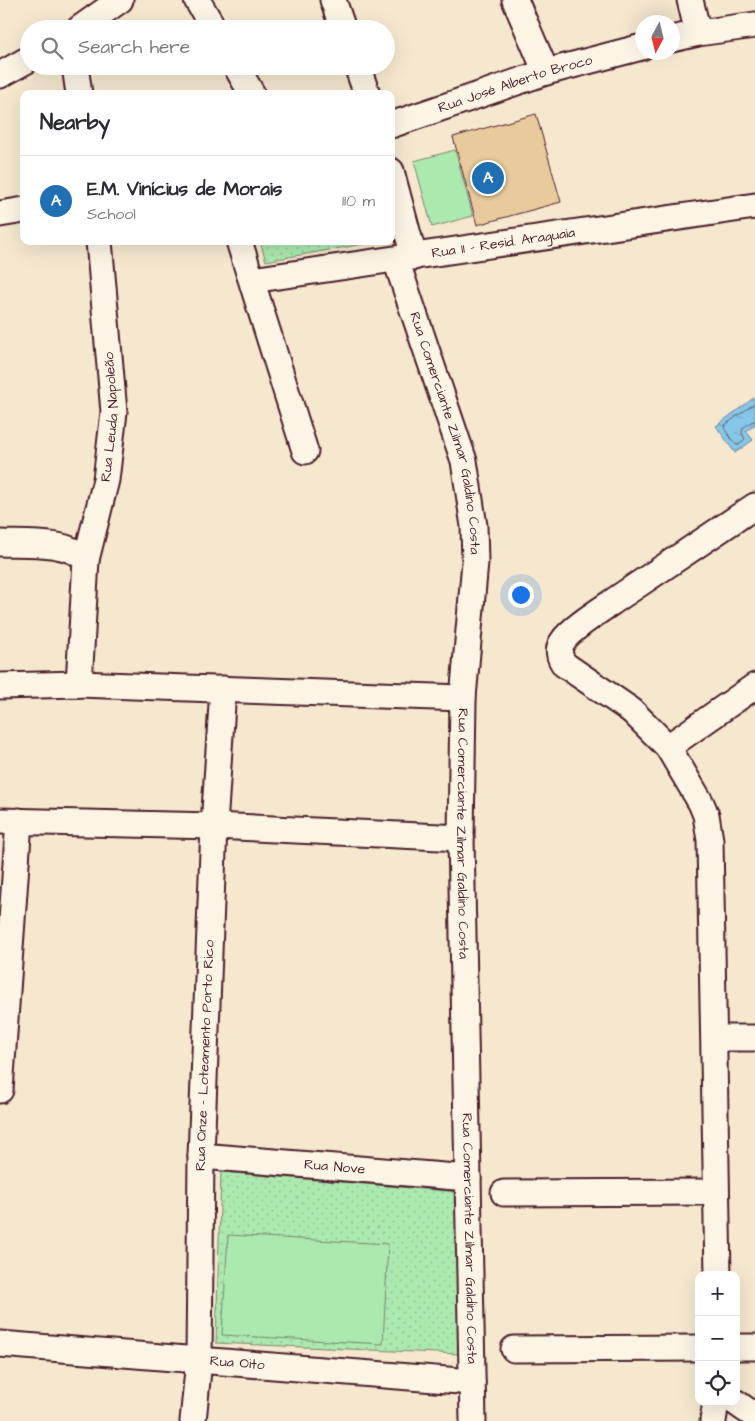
<!DOCTYPE html>
<html lang="en">
<head>
<meta charset="utf-8">
<style>
	:root { --surface:#fff; --page:#f7f7f7; --text:#2b2b33; --muted:#7c7c81; --line:#e1e1e2; --accent:#1f6fb2 }
	body { margin:0; font-family:"Architects Daughter",sans-serif; background:var(--page); color:var(--text) }
	.controls { position:absolute; right:15px; bottom:15px; display:grid; overflow:hidden; border-radius:10px; box-shadow:0 5px 20px #0002 }
	.controls button { width:45px; height:45px; display:grid; place-items:center; padding:0; border:0; border-bottom:1px solid var(--line); background:var(--surface); color:var(--text); font:25px sans-serif }
	.compass { position:absolute; left:635px; top:15px; width:45px; height:45px; border-radius:50%; background:var(--surface); box-shadow:0 5px 20px #0002; rotate:187deg }
	.you { position:absolute; left:520px; top:594px; width:18px; height:18px; margin:-12px; border:4px solid #fff; border-radius:50%; background:#1a73e8; box-shadow:0 0 0 8px #1a73e833 }
	.badge { display:grid; place-items:center; width:32px; height:32px; border-radius:50%; background:var(--accent); color:#fff; font-size:16px; font-weight:700 }
	.pin { position:absolute; translate:-50% -50%; border:2px solid #fff; box-shadow:0 1px 5px #0006 }
	.list { margin:0; padding:0; list-style:none }
	h2 { display:flex; justify-content:space-between; align-items:center; height:65px; margin:0; padding:0 20px; font-size:21px }
	h2 small { font-size:16px; font-weight:400; color:var(--muted) }
	.list li { display:grid; grid-template-columns:32px 1fr auto; gap:15px; align-items:center; box-sizing:border-box; height:90px; padding:0 20px; border-top:1px solid var(--line) }
	.list b { display:block; font-size:19px; white-space:nowrap }
	.list p { margin:0; font-size:16px; white-space:nowrap; color:var(--muted) }
	.list em { font-size:16px; font-style:normal; color:var(--muted) }
	.icon { flex:none; width:28px; height:28px; fill:none; stroke:currentColor; stroke-width:2; stroke-linecap:round; stroke-linejoin:round }
	.map { position:relative; flex:none; width:755px; height:1421px; overflow:hidden }
	.search { position:absolute; background:var(--surface); box-shadow:0 5px 20px #0002; left:20px; top:20px; width:375px; height:55px; display:flex; align-items:center; gap:12px; box-sizing:border-box; padding:0 18px; border-radius:28px; color:var(--muted); font-size:19px }
	.panel { position:absolute; background:var(--surface); box-shadow:0 5px 20px #0002; left:20px; top:90px; width:375px; height:155px; border-radius:10px }
	.map>svg:first-child { display:block }
</style>
</head>
<body>
<div class="map">
<svg width="755" height="1421" viewBox="0 0 755 1421">
	<defs>
		<pattern id="grass-dots" width="8" height="8" patternUnits="userSpaceOnUse" patternTransform="scale(1.25)"><rect width="8" height="8" fill="#ace9af"/><path d="M2 2h.1M6 6h.1" fill="none" stroke="#96c797" stroke-width="1.8" stroke-linecap="round"/></pattern>
		<pattern id="water-ripples" width="26" height="14" patternUnits="userSpaceOnUse" patternTransform="scale(1.25)"><rect width="26" height="14" fill="#86c7e7"/><path d="M2 4q2-2 4 0t4 0M15 11q2-2 4 0t4 0" fill="none" stroke="#75aac6"/></pattern>
	</defs>
	<rect width="100%" height="100%" fill="#f6e8cf"/>
	<filter id="ink" filterUnits="userSpaceOnUse"><feTurbulence type="fractalNoise" baseFrequency=".02" numOctaves="2"/><feDisplacementMap in="SourceGraphic" scale="10" xChannelSelector="R" yChannelSelector="G"/><feConvolveMatrix kernelMatrix="1 2 1 2 8 2 1 2 1" color-interpolation-filters="sRGB"/></filter>
	<g filter="url(#ink)">
		<path fill="url(#grass-dots)" stroke="#7b846d" d="M260,241H381L266,261Z
			M221,1172L459,1192V1354L216,1343Z"/>
		<path fill="#ace9af" stroke="#7b846d" d="M455,150L473,216L432,227L414,161Z
			M228,1235L388,1244L383,1344L222,1335Z"/>
		<path fill="url(#water-ripples)" stroke="#6e849c" d="M755,397V425L746,431L753,440L735,453L716,426Z"/>
		<g fill="none" stroke-linecap="round" stroke-linejoin="round">
			<path stroke="#626276" stroke-width="1" d="M755,403L725,425L724,428L735,444L738,445L745,439L742,433L743,428L751,422L755,421"/>
		</g>
		<path fill="#e9ca9c" stroke="#4a1f2b" d="M536,114L561,202L477,225L453,137Z"/>
		<g fill="none" stroke-linecap="round" stroke-linejoin="round">
			<defs>
				<g id="minor">
					<path d="M197,0L214,29"/>
					<path d="M333,0L343,29"/>
					<path d="M515,0L546,72"/>
					<path d="M690,0L698,33"/>
					<path d="M79,29L120,0"/>
					<path d="M672,39L698,33L755,25"/>
					<path d="M75,66L79,94"/>
					<path d="M236,66L252,94"/>
					<path d="M357,66L367,94"/>
					<path d="M0,75L29,59"/>
					<path id="s1" d="M391,125L546,72L642,47"/>
					<path d="M391,171L414,257"/>
					<path d="M0,214L24,210"/>
					<path d="M239,241L305,451"/>
					<path id="s2" d="M396,260L464,461L474,526L475,562L463,698L461,838L473,1421"/>
					<path id="s3" d="M252,280L755,206"/>
					<path d="M0,543C26,544 68,540 86,560L79,684"/>
					<path id="s4" d="M86,560L106,480L114,412L99,241"/>
					<path d="M0,686L79,684L463,698"/>
					<path d="M668,747L755,686"/>
					<path d="M0,821L214,826L461,838"/>
					<path d="M715,1038H755"/>
					<path d="M0,1090L19,821"/>
					<path id="s5" d="M201,1156L468,1178"/>
					<path d="M504,1193L716,1192"/>
					<path d="M718,1275L710,840L706,815L701,803L668,747L632,711L565,665C559,658 557,649 563,641C571,628 607,606 621,596C665,566 710,536 755,506"/>
					<path id="s6" d="M0,1344L472,1382"/>
					<path d="M736,1347H755"/>
					<path d="M514,1349L699,1348"/>
					<path d="M735,1402L755,1416"/>
					<path id="s7" d="M193,1421L199,1360L201,1156L214,826L223,689"/>
					<path d="M713,1421L716,1402"/>
				</g>
			</defs>
			<use href="#minor" stroke="#4a1f2b" stroke-width="29"/>
			<use href="#minor" stroke="#fcf5e5" stroke-width="25"/>
		</g>
	</g>
	<g text-anchor="middle" dominant-baseline="central" stroke-width="4.5" stroke-linejoin="round" paint-order="stroke">
		<g font-size="14" fill="#4a1f2b" stroke="#fcf5e5">
			<text stroke="none"><textPath href="#s1" startOffset="131">Rua José Alberto Broco</textPath></text>
			<text stroke="none"><textPath href="#s3" startOffset="254">Rua 11 - Resid. Araguaia</textPath></text>
			<text stroke="none"><textPath href="#s4" startOffset="146">Rua Leuda Napoleão</textPath></text>
			<text stroke="none"><textPath href="#s2" startOffset="181">Rua Comerciante Zilmar Galdino Costa</textPath></text>
			<text stroke="none"><textPath href="#s2" startOffset="586">Rua Comerciante Zilmar Galdino Costa</textPath></text>
			<text stroke="none"><textPath href="#s7" startOffset="366">Rua Onze - Loteamento Porto Rico</textPath></text>
			<text stroke="none"><textPath href="#s5" startOffset="134">Rua Nove</textPath></text>
			<text stroke="none"><textPath href="#s2" startOffset="991">Rua Comerciante Zilmar Galdino Costa</textPath></text>
			<text stroke="none"><textPath href="#s6" startOffset="238">Rua Oito</textPath></text>
		</g>
	</g>
</svg>
<div class="controls">
<button>+</button>
<button>−</button>
<button><svg class="icon" aria-label="locate" viewBox="0 0 24 24"><circle cx="12" cy="12" r="6"/><path d="M12 2v4M12 18v4M2 12h4M18 12h4"/></svg></button>
</div>
<svg class="compass" viewBox="-18 -18 36 36"><path d="M0-13l5 13h-10z" fill="#e53935"/><path d="M0 13l5-13h-10z" fill="#7c7c81"/></svg>
<div class="you"></div>
<div class="pin badge" style="left:488px;top:178px">A</div>
<div class="search"><svg class="icon" aria-label="search" viewBox="0 0 24 24"><circle cx="10" cy="10" r="6"/><path d="M15 15l6 6"/></svg>Search here</div>
<section class="panel">
<h2>Nearby<small></small></h2>
<ul class="list">
<li><span class="badge">A</span><div><b>E.M. Vinícius de Morais</b><p>School</p></div><em>110 m</em></li>
</ul>
</section>
</div>
</body>
</html>
